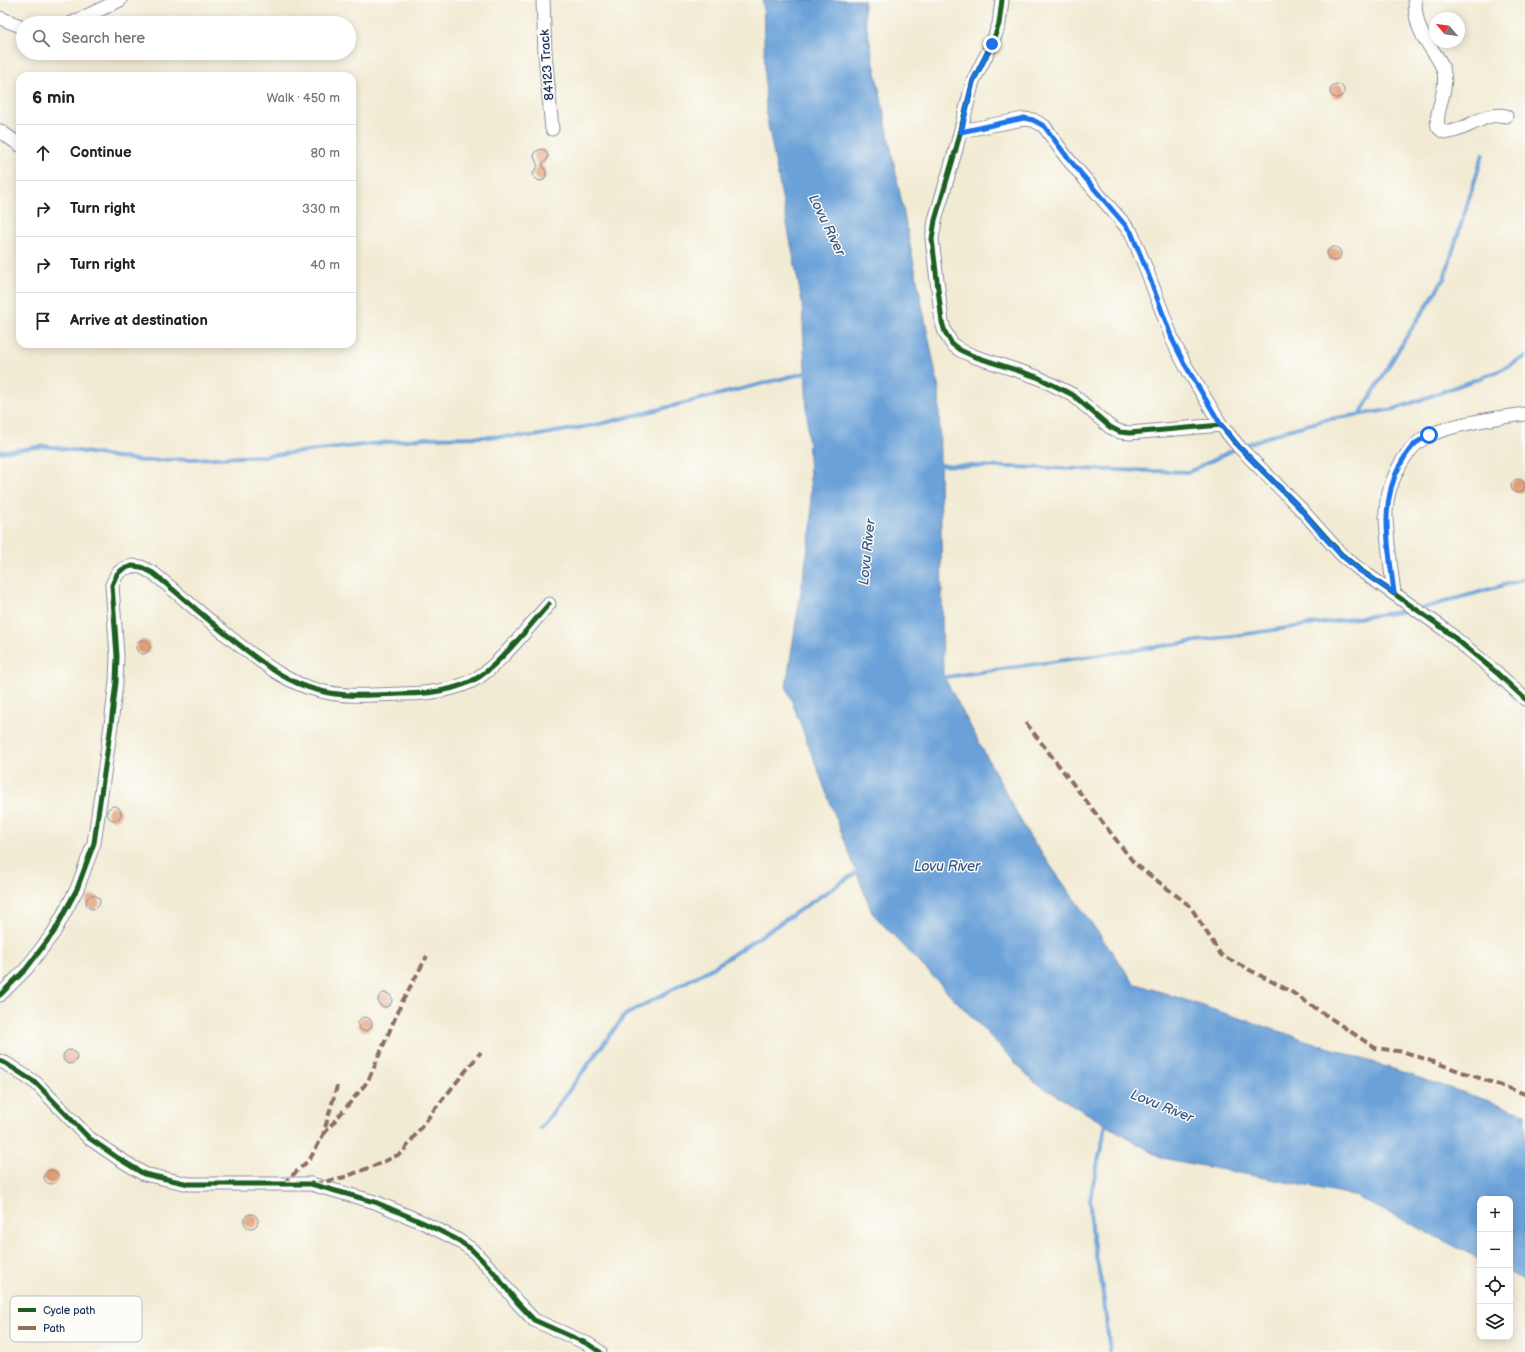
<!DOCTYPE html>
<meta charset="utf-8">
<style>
body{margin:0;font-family:"Balsamiq Sans",sans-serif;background:#f6f6f6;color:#222}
.controls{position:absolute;right:12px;bottom:12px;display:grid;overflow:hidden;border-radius:8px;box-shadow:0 2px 10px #0003}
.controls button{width:36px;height:36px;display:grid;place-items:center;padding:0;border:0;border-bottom:1px solid #e0e0e0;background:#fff;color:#222;font:20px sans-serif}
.compass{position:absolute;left:1429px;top:12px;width:36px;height:36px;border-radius:50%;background:#fff;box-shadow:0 2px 10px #0003;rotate:299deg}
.stop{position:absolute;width:12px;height:12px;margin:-9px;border:3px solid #1a73e8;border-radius:50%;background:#fff}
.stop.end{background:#1a73e8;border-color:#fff;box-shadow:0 1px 4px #0008}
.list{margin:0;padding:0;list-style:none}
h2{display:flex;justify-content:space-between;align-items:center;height:52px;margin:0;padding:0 16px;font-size:17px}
h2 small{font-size:13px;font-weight:400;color:#767676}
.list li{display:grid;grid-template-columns:26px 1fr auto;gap:12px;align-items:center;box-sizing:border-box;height:56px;padding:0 16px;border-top:1px solid #e0e0e0}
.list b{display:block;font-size:15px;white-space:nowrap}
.list em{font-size:13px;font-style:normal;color:#767676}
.icon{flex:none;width:22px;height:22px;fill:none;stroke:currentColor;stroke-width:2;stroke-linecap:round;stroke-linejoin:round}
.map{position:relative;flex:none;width:1525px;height:1352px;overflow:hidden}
.search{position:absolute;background:#fff;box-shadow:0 2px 10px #0003;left:16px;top:16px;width:340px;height:44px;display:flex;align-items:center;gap:10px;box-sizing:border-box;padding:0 14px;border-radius:22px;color:#767676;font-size:15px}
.panel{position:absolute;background:#fff;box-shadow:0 2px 10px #0003;left:16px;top:72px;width:340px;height:276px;border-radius:12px}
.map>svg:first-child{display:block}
</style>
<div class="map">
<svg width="1525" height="1352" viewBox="0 0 1525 1352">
<rect width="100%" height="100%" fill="#fdfcf7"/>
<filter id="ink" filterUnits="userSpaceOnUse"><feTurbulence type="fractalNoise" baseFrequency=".025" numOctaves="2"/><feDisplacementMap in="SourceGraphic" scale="8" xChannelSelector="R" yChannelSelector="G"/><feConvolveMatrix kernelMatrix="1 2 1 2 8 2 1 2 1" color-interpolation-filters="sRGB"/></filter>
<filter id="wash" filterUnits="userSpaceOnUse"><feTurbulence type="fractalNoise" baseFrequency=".012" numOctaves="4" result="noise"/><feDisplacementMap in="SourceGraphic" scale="16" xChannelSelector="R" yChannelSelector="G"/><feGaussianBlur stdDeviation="0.9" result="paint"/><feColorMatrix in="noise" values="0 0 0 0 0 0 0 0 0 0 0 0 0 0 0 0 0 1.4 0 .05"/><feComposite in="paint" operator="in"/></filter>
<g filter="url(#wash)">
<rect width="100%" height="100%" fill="#f2ebd4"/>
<path fill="#6aa1d8" stroke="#42689b" d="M763,0H864V13L939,390L943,675L1028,834L1134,983L1525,1113V1282L1510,1274V1199H1480V1259L1353,1195L1162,1158L1034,1082L872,913L786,686L812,522L802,302L766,114Z"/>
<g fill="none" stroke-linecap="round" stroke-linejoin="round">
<path stroke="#6aa1d8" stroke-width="4" d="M1360,414L1405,339L1444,279L1483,154
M0,452L45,446L142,461L264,456L426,438L534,436L600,424L809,372
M935,465L1189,472L1239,447L1288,430L1324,420L1395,409L1499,371L1525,357
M1420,609L1525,579
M939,678L1413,610
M1107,1120L1090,1199L1091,1229L1103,1293L1110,1352
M541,1128L625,1015L714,967L860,870"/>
</g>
<g id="blocks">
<path fill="#e0966e" d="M1330 91a7 7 0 1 1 14 0a7 7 0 1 1-14 0Z
M541,149L545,150L548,156L547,160L542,164L546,172V176L544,180L539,181L534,177L533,173L538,166L534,157L535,152Z
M1327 254a7 7 0 1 1 14 0a7 7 0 1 1-14 0Z
M1511 486a7 7 0 1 1 14 0a7 7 0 1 1-14 0Z
M136 647a7 7 0 1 1 14 0a7 7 0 1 1-14 0Z
M107 813a7 7 0 1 1 14 0a7 7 0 1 1-14 0Z
M86 902a7 7 0 1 1 14 0a7 7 0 1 1-14 0Z
M378 1000a7 7 0 1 1 14 0a7 7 0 1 1-14 0Z
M358 1024a7 7 0 1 1 14 0a7 7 0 1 1-14 0Z
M63 1057a7 7 0 1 1 14 0a7 7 0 1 1-14 0Z
M44 1177a7 7 0 1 1 14 0a7 7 0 1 1-14 0Z
M244 1221a7 7 0 1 1 14 0a7 7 0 1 1-14 0Z"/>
</g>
</g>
<g filter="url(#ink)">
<use href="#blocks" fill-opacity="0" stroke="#868d99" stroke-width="1"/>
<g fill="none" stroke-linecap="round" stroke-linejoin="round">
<g stroke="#868d99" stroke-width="15">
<path id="street" d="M543,0L545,53L552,129
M1002,0L999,24L992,44L973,81L956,149L935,220L932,239L942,322L945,332L952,344L960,350L973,356L1037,377L1073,395L1110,427L1120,432L1130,433L1221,425L1239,447L1299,507L1341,554L1359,569L1444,629L1497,673L1525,699
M1415,0C1415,14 1418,29 1426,41C1432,51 1442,61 1444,73C1448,92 1434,112 1438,127C1441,130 1444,133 1449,132C1467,130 1486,111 1506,116
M0,18L23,27
M72,23L120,0
M0,131L20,145
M961,131L1024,119L1033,120L1044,126L1067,158L1131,232L1147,271L1173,341L1184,363L1221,425
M1394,593C1391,568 1387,542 1386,517C1385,488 1403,447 1430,435C1456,423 1496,418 1525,414
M0,995L26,969L54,932L77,889L94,843L111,725L116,682L117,656L112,585L117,574L123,569L132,566L141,567L153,573C184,598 214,626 246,650C268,667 289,683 317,690C344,698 373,695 401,694C429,694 465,690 487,671C510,652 529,626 549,604
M0,1061L5,1063L36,1083L89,1138L118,1158L144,1174L189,1184H311L375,1202L424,1223L456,1239L471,1249L492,1270L517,1302L534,1320L588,1344L600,1352"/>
</g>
<use href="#street" stroke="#fff" stroke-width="13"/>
<path stroke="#8d6e63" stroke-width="4" stroke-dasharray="8 4" stroke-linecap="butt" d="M1026,723L1134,863L1190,906L1221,955L1290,991L1375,1048L1405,1052L1525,1094
M323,1135L368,1081L402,1002L427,956
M283,1184L310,1159L323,1135L337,1086
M315,1184L345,1177L381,1163L402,1153L434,1110L481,1052"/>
<g stroke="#fdfcf7" stroke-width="8">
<path id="cycleway" d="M1002,0L999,24L992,44L973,81L956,149L935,220L932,239L942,322L945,332L952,344L960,350L973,356L1037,377L1073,395L1110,427L1120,432L1130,433L1221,425L1239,447L1299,507L1341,554L1359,569L1444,629L1497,673L1525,699
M0,995L26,969L54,932L77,889L94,843L111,725L116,682L117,656L112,585L117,574L123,569L132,566L141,567L153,573C184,598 214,626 246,650C268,667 289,683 317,690C344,698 373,695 401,694C429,694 465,690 487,671C510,652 529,626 549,604
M0,1061L5,1063L36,1083L89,1138L118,1158L144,1174L189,1184H311L375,1202L424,1223L456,1239L471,1249L492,1270L517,1302L534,1320L588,1344L600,1352"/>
</g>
<use href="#cycleway" stroke="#1b5e20" stroke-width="5"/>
</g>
</g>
<g fill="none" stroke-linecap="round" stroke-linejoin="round" filter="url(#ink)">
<path stroke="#1a73e8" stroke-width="5" d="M992,44L973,81L961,132L1024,118L1033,120L1044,126L1068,158L1131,232L1147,271L1173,341L1184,363L1221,425L1239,447L1299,507L1318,530L1340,554L1359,570L1394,593C1389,547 1378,505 1401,463C1405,456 1410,448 1416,443C1420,440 1425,438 1429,435"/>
</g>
<g text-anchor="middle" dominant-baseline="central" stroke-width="3" stroke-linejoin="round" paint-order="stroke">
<g font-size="13" fill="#1b2f5e" stroke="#fdfcf7">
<text transform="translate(547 65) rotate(-94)">84123 Track</text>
</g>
<g font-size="14" font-style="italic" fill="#375789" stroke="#fdfcf7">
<text transform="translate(827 225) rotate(64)">Lovu River</text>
<text transform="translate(867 552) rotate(-84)">Lovu River</text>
<text x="947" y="866">Lovu River</text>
<text transform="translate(1162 1106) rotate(22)">Lovu River</text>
</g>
</g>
<rect x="10" y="1296" width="132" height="46" rx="6" fill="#fdfcf7" stroke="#b9bec9" stroke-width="1"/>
<rect x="18" y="1308" width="18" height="4" fill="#1b5e20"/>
<rect x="18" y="1326" width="18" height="4" fill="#8d6e63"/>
<g font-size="11" fill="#1b2f5e">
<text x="43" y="1314">Cycle path</text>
<text x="43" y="1332">Path</text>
</g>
</svg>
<div class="controls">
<button>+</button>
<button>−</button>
<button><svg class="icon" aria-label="locate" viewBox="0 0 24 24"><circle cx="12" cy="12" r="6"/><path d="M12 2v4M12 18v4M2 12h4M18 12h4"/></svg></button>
<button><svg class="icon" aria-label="layers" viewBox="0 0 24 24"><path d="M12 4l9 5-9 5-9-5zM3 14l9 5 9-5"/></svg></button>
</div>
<svg class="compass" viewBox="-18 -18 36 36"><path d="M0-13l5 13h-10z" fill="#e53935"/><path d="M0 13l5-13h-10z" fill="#767676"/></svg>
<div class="stop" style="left:1429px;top:435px"></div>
<div class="stop end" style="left:992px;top:44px"></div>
<div class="search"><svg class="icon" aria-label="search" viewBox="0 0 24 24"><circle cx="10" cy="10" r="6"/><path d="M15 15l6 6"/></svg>Search here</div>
<section class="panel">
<h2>6 min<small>Walk · 450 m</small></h2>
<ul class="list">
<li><svg class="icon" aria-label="ahead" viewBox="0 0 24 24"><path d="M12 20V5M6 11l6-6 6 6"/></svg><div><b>Continue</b></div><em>80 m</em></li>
<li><svg class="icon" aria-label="right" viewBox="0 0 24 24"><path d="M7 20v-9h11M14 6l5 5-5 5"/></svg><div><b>Turn right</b></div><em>330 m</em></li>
<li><svg class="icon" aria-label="right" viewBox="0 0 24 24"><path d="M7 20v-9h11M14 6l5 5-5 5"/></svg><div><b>Turn right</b></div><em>40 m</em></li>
<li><svg class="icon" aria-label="arrive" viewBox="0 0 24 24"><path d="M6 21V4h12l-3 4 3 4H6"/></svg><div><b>Arrive at destination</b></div></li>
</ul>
</section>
</div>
